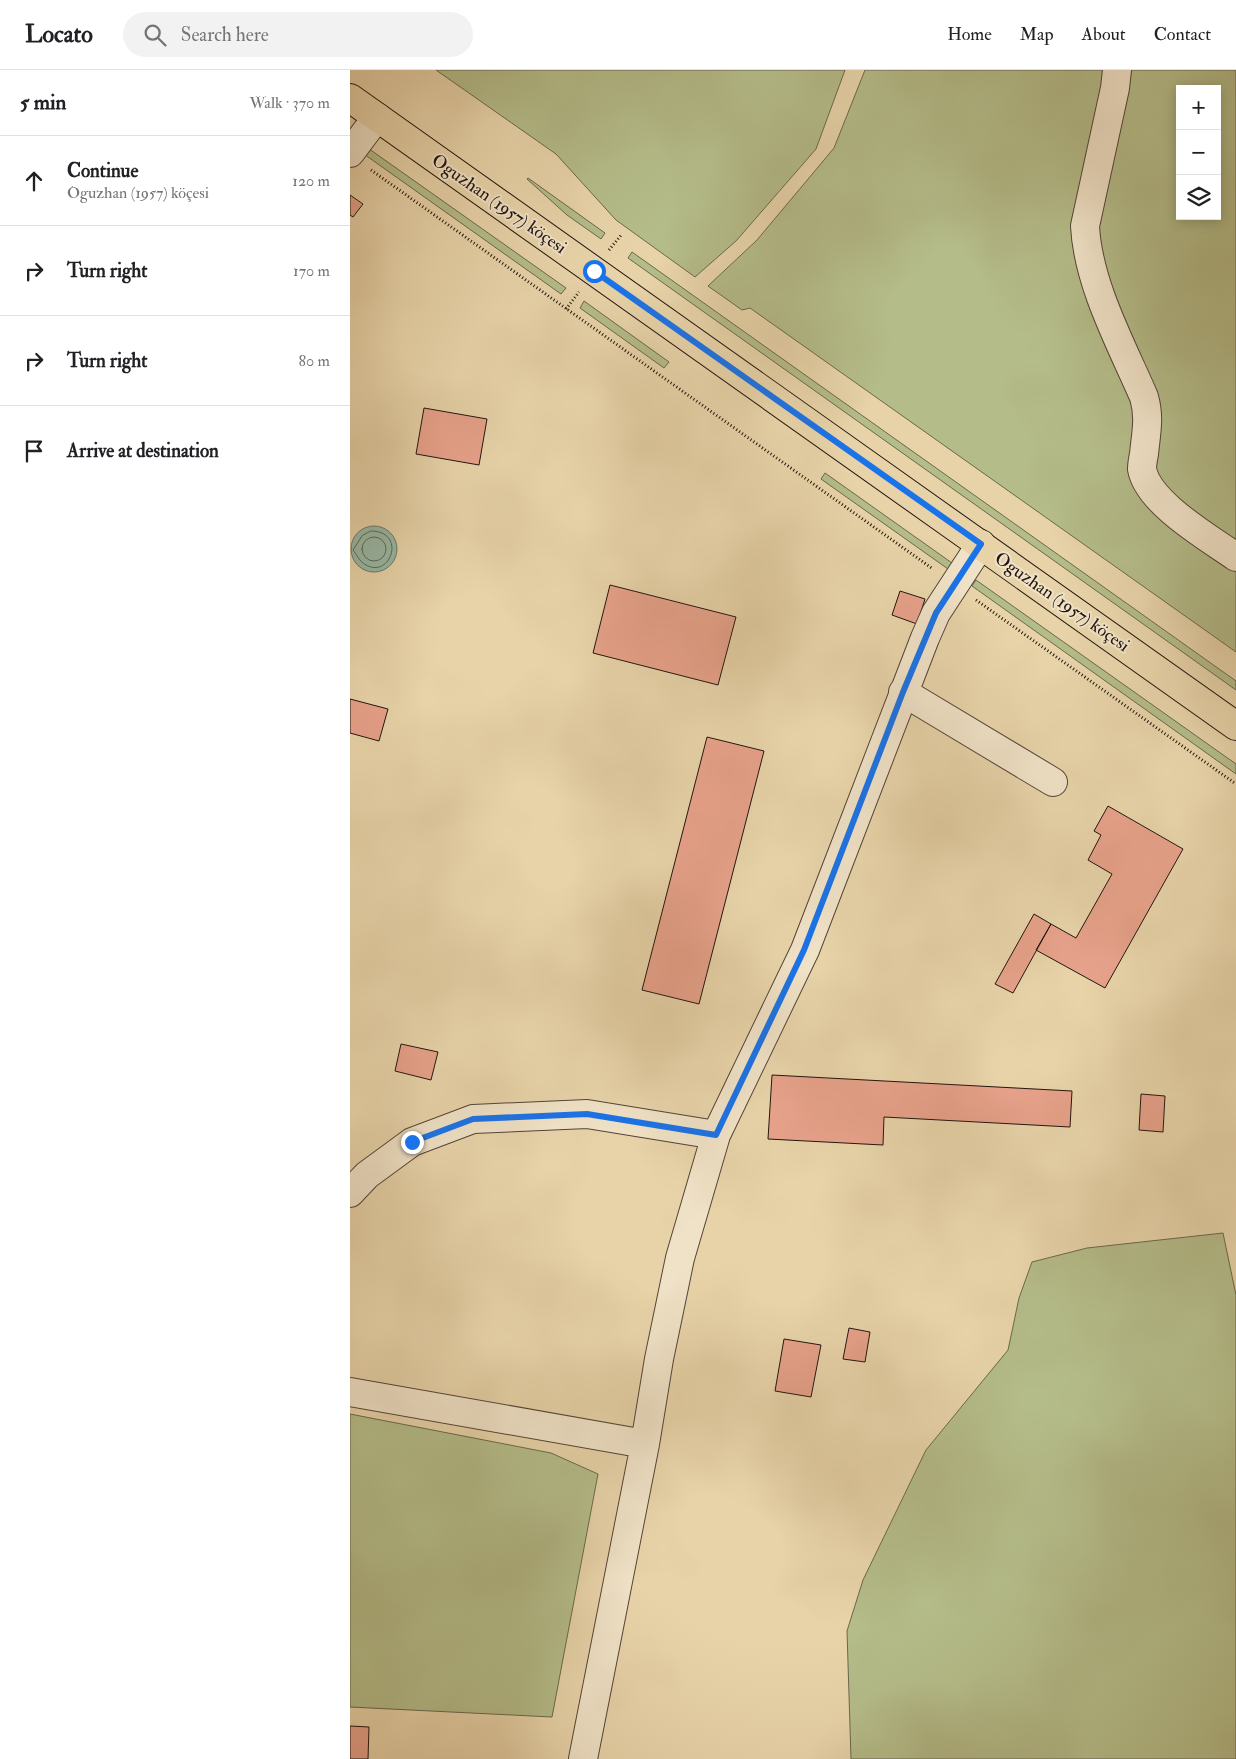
<!DOCTYPE html>
<meta charset="utf-8">
<style>
body{margin:0;font-family:"IM FELL Double Pica",serif;background:#f2f2f2;color:#202124}
.controls{position:absolute;right:15px;top:15px;display:grid;overflow:hidden;border-radius:0px;box-shadow:0 2px 12px #0003}
.controls button{width:45px;height:45px;display:grid;place-items:center;padding:0;border:0;border-bottom:1px solid #e0e0e0;background:#fff;color:#202124;font:25px sans-serif}
.stop{position:absolute;width:15px;height:15px;margin:-11px;border:4px solid #1a73e8;border-radius:50%;background:#fff}
.stop.end{background:#1a73e8;border-color:#fff;box-shadow:0 1px 5px #0008}
.list{margin:0;padding:0;list-style:none}
h2{display:flex;justify-content:space-between;align-items:center;height:65px;margin:0;padding:0 20px;font-size:21px}
h2 small{font-size:16px;font-weight:400;color:#757577}
.list li{display:grid;grid-template-columns:32px 1fr auto;gap:15px;align-items:center;box-sizing:border-box;height:90px;padding:0 20px;border-top:1px solid #e0e0e0}
.list b{display:block;font-size:19px;white-space:nowrap}
.list p{margin:0;font-size:16px;white-space:nowrap;color:#757577}
.list em{font-size:16px;font-style:normal;color:#757577}
.icon{flex:none;width:28px;height:28px;fill:none;stroke:currentColor;stroke-width:2;stroke-linecap:round;stroke-linejoin:round}
.map{position:relative;flex:none;width:886px;height:1689px;overflow:hidden}
header{display:flex;align-items:center;gap:30px;box-sizing:border-box;height:70px;padding:0 25px;background:#fff;border-bottom:1px solid #e0e0e0}
header strong{font-size:24px}
nav{display:flex;gap:28px;margin-inline-start:auto;font-size:18px}
.search{width:350px;height:45px;background:#f2f2f2;display:flex;align-items:center;gap:12px;box-sizing:border-box;padding:0 18px;border-radius:28px;color:#757577;font-size:19px}
main{display:flex}
aside{flex:1;background:#fff}
.map>svg:first-child{display:block}
</style>
<header>
<strong>Locato</strong>
<div class="search"><svg class="icon" aria-label="search" viewBox="0 0 24 24"><circle cx="10" cy="10" r="6"/><path d="M15 15l6 6"/></svg>Search here</div>
<nav><a>Home</a><a>Map</a><a>About</a><a>Contact</a></nav>
</header>
<main>
<aside>
<h2>5 min<small>Walk · 370 m</small></h2>
<ul class="list">
<li><svg class="icon" aria-label="ahead" viewBox="0 0 24 24"><path d="M12 20V5M6 11l6-6 6 6"/></svg><div><b>Continue</b><p>Oguzhan (1957) köçesi</p></div><em>120 m</em></li>
<li><svg class="icon" aria-label="right" viewBox="0 0 24 24"><path d="M7 20v-9h11M14 6l5 5-5 5"/></svg><div><b>Turn right</b></div><em>170 m</em></li>
<li><svg class="icon" aria-label="right" viewBox="0 0 24 24"><path d="M7 20v-9h11M14 6l5 5-5 5"/></svg><div><b>Turn right</b></div><em>80 m</em></li>
<li><svg class="icon" aria-label="arrive" viewBox="0 0 24 24"><path d="M6 21V4h12l-3 4 3 4H6"/></svg><div><b>Arrive at destination</b></div></li>
</ul>
</aside>
<div class="map">
<svg width="886" height="1689" viewBox="0 0 886 1689">
<rect width="100%" height="100%" fill="#e8d3a9"/>
<filter id="stains"><feTurbulence type="fractalNoise" baseFrequency=".004" numOctaves="4"/><feColorMatrix values="0 0 0 0 .2 0 0 0 0 .09 0 0 0 0 .02 0 0 0 .5 -.17"/></filter>
<radialGradient id="worn" r=".72"><stop offset=".6" stop-color="#630" stop-opacity="0"/><stop offset="1" stop-color="#630" stop-opacity=".3"/></radialGradient>
<path fill="#b4bc89" stroke="#6a684c" fill-rule="evenodd" d="M86,0H495L466,79L386,171L345,207L266,150L206,84Z
M515,0H759L727,152L785,334V385L886,494V582L400,238L392,240L358,216L407,170L484,78Z
M775,0H886V477L812,423L751,196L747,139ZM830,19H867V146H830Z
M15,76L216,218L211,224L11,82Z
M178,108L255,163L251,169L217,145L177,109Z
M282,182L886,611V620L278,188Z
M234,231L319,292L314,298L230,238Z
M475,403L602,493L598,499L471,409Z
M626,510L886,694V704L622,516Z
M873,1163L886,1225V1689H501L497,1561L513,1510L576,1380L658,1280L669,1228L682,1192L737,1178Z
M0,1344L201,1383L248,1404L202,1647L0,1637Z"/>
<path fill="#98b8a5" stroke="#687769" d="M1 479a23 23 0 1 1 46 0a23 23 0 1 1-46 0Z"/>
<g fill="none" stroke-linecap="round" stroke-linejoin="round">
<path stroke="#5c665a" stroke-width="1" d="M21,461C57,461 41,509 16,495C9,491 7,485 3,480L12,466Z
M12 479a12 12 0 1 1 24 0a12 12 0 1 1-24 0Z"/>
</g>
<path fill="#e7a28b" stroke="#21150f" d="M0,125L13,134L3,147L0,145Z
M74,338L137,349L129,395L66,384Z
M260,515L386,547L368,615L243,583Z
M550,521L575,529L567,554L542,545Z
M0,629L38,639L29,671L0,663Z
M357,667L414,681L349,934L292,920Z
M758,736L833,779L755,918L686,880L701,854L726,868L762,804L738,790L751,765L744,761Z
M684,844L701,854L663,923L645,914Z
M51,974L88,982L81,1010L45,1001Z
M422,1005L722,1021L720,1057L534,1047L533,1075L418,1069Z
M791,1024L815,1026L813,1062L789,1060Z
M499,1258L520,1262L515,1292L493,1289Z
M434,1269L471,1275L461,1327L425,1321Z
M0,1656L19,1657L18,1689H0Z"/>
<g fill="none" stroke-linecap="round" stroke-linejoin="round">
<g stroke="#534436" stroke-width="30">
<path id="minor" d="M767,0L765,18L735,156C738,214 771,274 794,327C800,348 796,363 794,384C793,389 792,395 792,399C798,433 859,468 886,487
M0,83L27,47
M553,622L703,712
M0,1123L17,1105L62,1072L123,1049L237,1044L366,1065L455,880L575,568L586,543L631,474
M0,1322L295,1374
M233,1689L295,1374L309,1289L330,1188L366,1065"/>
</g>
<g stroke="#21150f" stroke-width="30">
<path id="major" d="M0,28L886,656"/>
</g>
<path stroke="#21150f" stroke-width="3" stroke-dasharray="1 2.5" stroke-linecap="butt" d="M21,100L583,499
M259,180L272,164
M216,239L229,222
M626,530L886,714"/>
<use href="#minor" stroke="#f0e2c7" stroke-width="28"/>
<use href="#major" stroke="#e8d3a9" stroke-width="28"/>
</g>
<g fill="none" stroke-linecap="round" stroke-linejoin="round">
<path stroke="#1a73e8" stroke-width="6" d="M62,1072L123,1049L237,1044L366,1065L454,880L553,622L586,543L631,474L244,201"/>
</g>
<g text-anchor="middle" dominant-baseline="central" stroke-width="4" stroke-linejoin="round" paint-order="stroke">
<g font-size="18" fill="#21150f" stroke="#f0e2c7">
<text transform="translate(149 134) rotate(35)">Oguzhan (1957) köçesi</text>
<text transform="translate(712 532) rotate(35)">Oguzhan (1957) köçesi</text>
</g>
</g>
<rect width="100%" height="100%" filter="url(#stains)"/>
<rect width="100%" height="100%" fill="url(#worn)"/>
</svg>
<div class="controls">
<button>+</button>
<button>−</button>
<button><svg class="icon" aria-label="layers" viewBox="0 0 24 24"><path d="M12 4l9 5-9 5-9-5zM3 14l9 5 9-5"/></svg></button>
</div>
<div class="stop" style="left:244px;top:201px"></div>
<div class="stop end" style="left:62px;top:1072px"></div>
</div>
</main>
